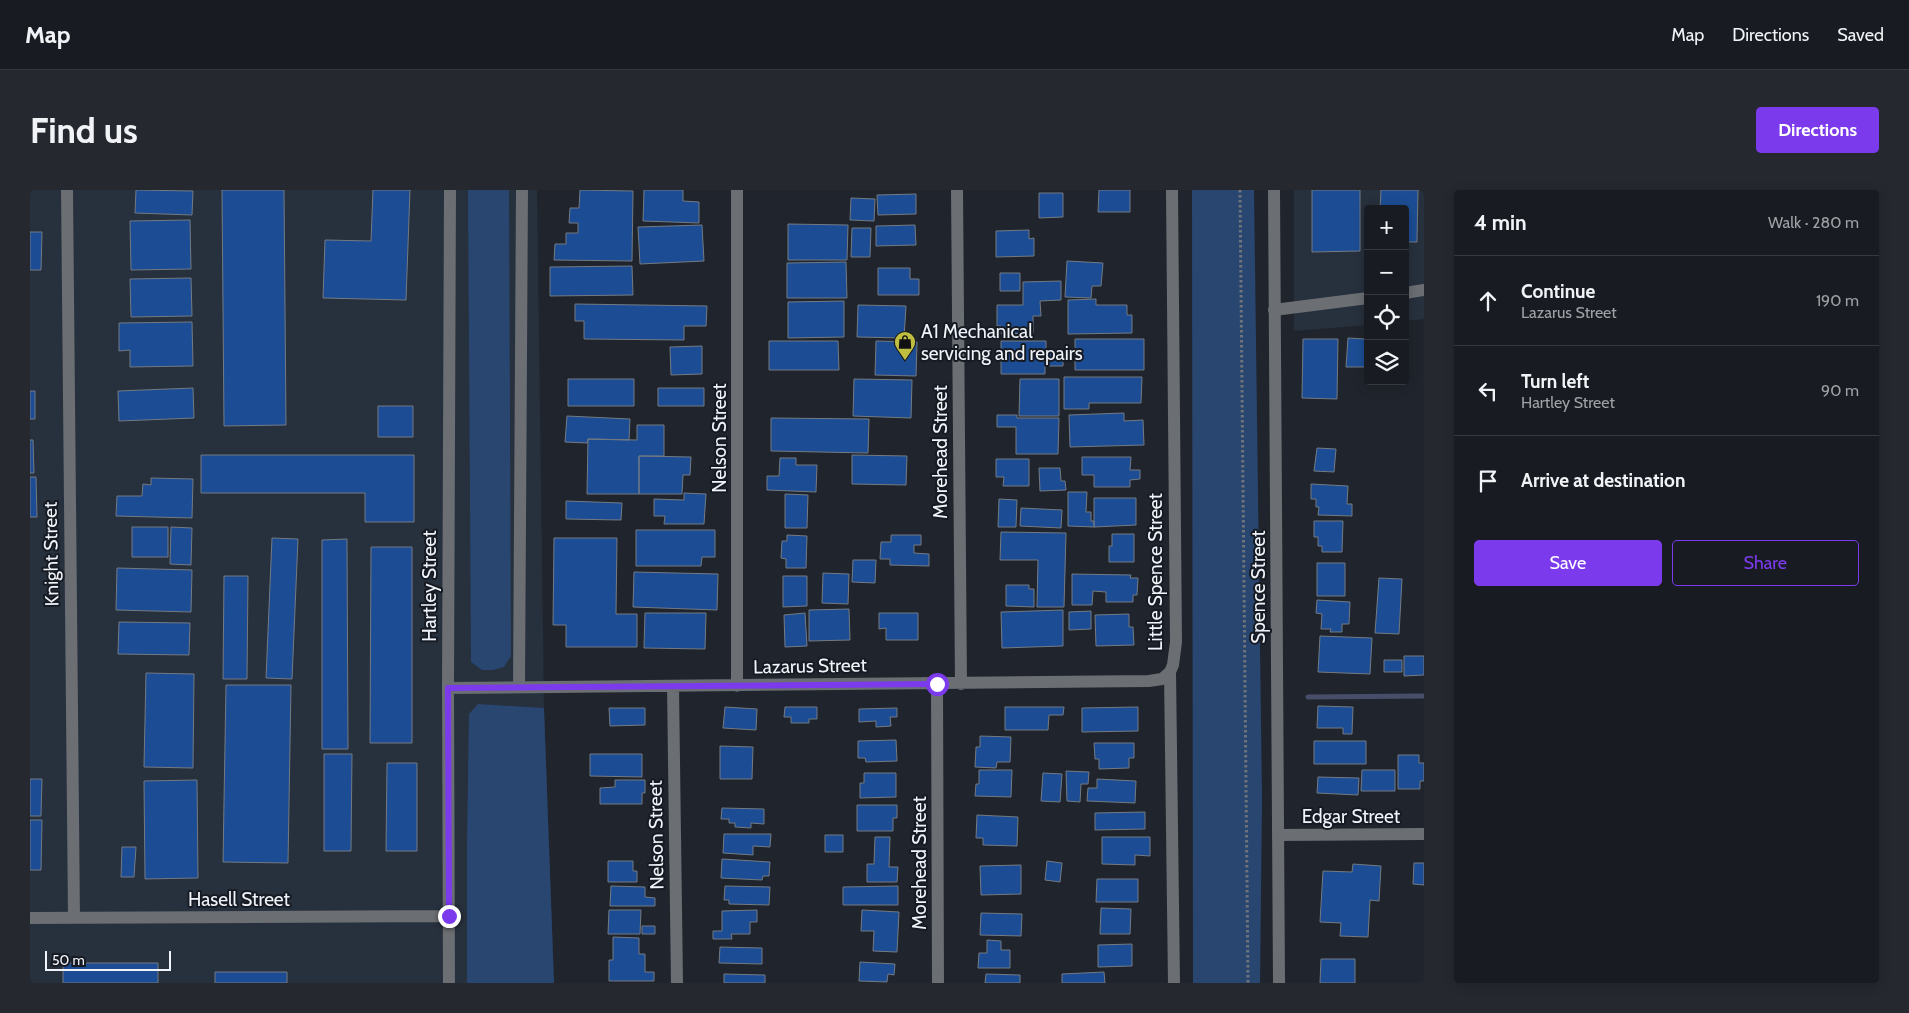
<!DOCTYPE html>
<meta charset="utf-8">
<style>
body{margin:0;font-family:Cabin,sans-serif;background:#25292f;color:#f1f3f6}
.controls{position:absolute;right:15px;top:15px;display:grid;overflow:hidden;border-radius:5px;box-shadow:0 2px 12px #0003}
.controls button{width:45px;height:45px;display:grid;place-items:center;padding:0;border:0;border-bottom:1px solid #363a40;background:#181c22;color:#f1f3f6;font:25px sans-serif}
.scale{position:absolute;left:15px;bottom:12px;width:126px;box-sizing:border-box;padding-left:5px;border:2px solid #f0f3f9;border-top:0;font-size:14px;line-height:18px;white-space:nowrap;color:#f0f3f9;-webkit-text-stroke:4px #161b23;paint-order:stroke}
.stop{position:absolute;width:15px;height:15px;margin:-11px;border:4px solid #7c3aed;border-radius:50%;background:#fff}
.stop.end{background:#7c3aed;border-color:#fff;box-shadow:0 1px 5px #0008}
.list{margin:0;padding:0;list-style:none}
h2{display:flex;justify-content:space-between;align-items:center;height:65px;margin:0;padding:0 20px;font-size:21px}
h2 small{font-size:16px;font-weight:400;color:#9fa1a5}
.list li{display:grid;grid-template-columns:32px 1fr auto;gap:15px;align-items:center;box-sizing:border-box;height:90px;padding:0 20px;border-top:1px solid #363a40}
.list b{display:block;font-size:19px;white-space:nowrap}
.list p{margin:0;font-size:16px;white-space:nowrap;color:#9fa1a5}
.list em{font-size:16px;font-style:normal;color:#9fa1a5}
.actions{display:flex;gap:10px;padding:15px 20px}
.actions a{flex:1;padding:11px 0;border:1px solid #7c3aed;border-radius:5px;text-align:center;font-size:18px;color:#7c3aed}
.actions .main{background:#7c3aed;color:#fff}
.icon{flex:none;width:28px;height:28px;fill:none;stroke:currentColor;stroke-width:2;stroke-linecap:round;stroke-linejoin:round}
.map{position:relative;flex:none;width:1394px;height:793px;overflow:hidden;border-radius:5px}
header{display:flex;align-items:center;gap:30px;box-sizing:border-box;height:70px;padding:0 25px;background:#181c22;border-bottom:1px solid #363a40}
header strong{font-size:24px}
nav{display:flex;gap:28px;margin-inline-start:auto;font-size:18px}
.intro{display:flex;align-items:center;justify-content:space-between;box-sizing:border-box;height:120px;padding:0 30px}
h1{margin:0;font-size:35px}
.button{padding:12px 22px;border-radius:5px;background:#7c3aed;color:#fff;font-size:18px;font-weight:700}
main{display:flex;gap:30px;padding:0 30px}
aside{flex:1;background:#181c22;border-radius:5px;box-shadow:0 2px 12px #0003}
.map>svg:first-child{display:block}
</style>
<header>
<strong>Map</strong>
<nav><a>Map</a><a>Directions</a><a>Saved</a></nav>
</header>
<div class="intro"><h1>Find us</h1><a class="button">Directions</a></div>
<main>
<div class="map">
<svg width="1394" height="793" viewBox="0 0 1394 793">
<rect width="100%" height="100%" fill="#20252d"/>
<path fill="#27303d" d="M0,0H507L514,518L524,793H0Z
M1264,0H1394V129L1375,131V19H1338V135L1264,141Z"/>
<path fill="#294671" d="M438,0H479L481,466L474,477L463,480H452L441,472Z
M1162,0H1224L1232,609L1230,793H1163Z
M448,514L514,518L524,793H437V653L439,524Z"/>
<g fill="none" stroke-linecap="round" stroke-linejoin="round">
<path stroke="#484e69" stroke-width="5" d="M1278,507L1394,506"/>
</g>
<path fill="#1c4d94" stroke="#737a83" d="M106,0L163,1L162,25L105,23Z
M192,0H254L256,235L194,236Z
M343,0H380L376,110L293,108L295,50L341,51Z
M550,0L603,1L602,71L524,70L525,54H536V43H548V33H539L540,18H549Z
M614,0H653V11L669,12V33L613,31Z
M1069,0H1100V22H1068Z
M1282,0H1330V61L1282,62Z
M1351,0H1388L1387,52H1375V19H1350Z
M1009,3H1033V27L1009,28Z
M886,4V24L848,25L847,5Z
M821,8L845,9L844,31L820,30Z
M160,30L161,79L101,80L100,31Z
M758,34L818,35L817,70H758Z
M672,35L674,71L610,74L608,37Z
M885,35L886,55L846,56V36Z
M822,38H841L840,67H821Z
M999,40V49L1004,48V66L966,67V41Z
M0,42H12L11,80H0Z
M1037,71L1073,73L1071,96H1062L1061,108L1035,107Z
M816,72L817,108H757V73Z
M602,76L603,105L520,106V77Z
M848,78H880V89H889V105H848Z
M970,83H990V101H970Z
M161,88L162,126L101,127L100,89Z
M1031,91V110L1010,111L1011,126H1003V143L971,144V136H967V115H993V92Z
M1066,109V115H1097V125H1102V143L1038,144V110Z
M814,111V147L758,148V112Z
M545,114L677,116L676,136H654V150L554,149V131H545Z
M828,115L876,116L874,148L827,147Z
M162,132L163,176L100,177V160L89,161V133Z
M1318,148L1336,149L1335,177H1316Z
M1045,149H1114V180H1045Z
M1273,149H1308L1307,209L1272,208Z
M739,151H808L809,180H739Z
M846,151L887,152L886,186L845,185Z
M971,151H1016V161H1033V176H1015V184H971Z
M672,156V184L641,185L640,157Z
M1034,187H1112L1111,213H1059V219H1034Z
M538,189H604V216H538Z
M824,189L882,190L881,228L823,226Z
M990,189H1029V226H989Z
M163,198L164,228L89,231L88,201Z
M628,198H674V216H628Z
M0,201H5V229H0Z
M348,216H383V247H348Z
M1094,223V231L1113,230L1114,255L1040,257L1039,225Z
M967,225H987V228H1029L1028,264H986V237H967Z
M537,226L600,229L599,250L558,249L557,253L535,252Z
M741,228L839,229L838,263L741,261Z
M607,235H634V266H609V304H557L558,249L607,250Z
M0,250H3L4,283H0Z
M1287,258L1306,259L1304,282L1284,281Z
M171,265H384V332H335V303H171Z
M822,265L877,266L876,295L822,294Z
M609,266L661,267L660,285H653L652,304H609Z
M1052,267H1101L1100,280H1110V289L1100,290V297H1064V285H1052Z
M750,268H766V275H787L786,302L737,300V286H749Z
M966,269H999V296H973L974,287H966Z
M1009,278H1030L1031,291H1035L1036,300L1010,301Z
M0,287H6L7,327H0Z
M121,288L163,289L162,328L86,326L87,306H112L113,294L121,295Z
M1281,294L1318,296L1317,314H1322V326L1288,325L1289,317H1286V309H1281Z
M1038,302H1057L1056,322H1061V331H1064V337L1038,336Z
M654,303L676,304L674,334H634L635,326H624V309L654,310Z
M755,304L778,305L777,338H755Z
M1064,308H1106V335L1064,337Z
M969,309L987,310L986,337H968Z
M536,311L592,313L591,330L536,329Z
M991,318L1032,320L1031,338L990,336Z
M1284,331H1313L1312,362H1292V356H1288V347H1284Z
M102,337H138V367H102Z
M141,337L162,338L161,375L140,374Z
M606,340H685V367H672L671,376H606Z
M971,342L1036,343L1034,417H1007L1008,370H970Z
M1082,344H1104V372H1079V356H1082Z
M757,345L777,346L776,378H756V369L751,368L752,351H757Z
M861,345H891V355H884V363L899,364V376L860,375V369H850L851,352H861Z
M242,348L268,349L262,489L236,488Z
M524,348H587L586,424H607V457H536V435H523Z
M317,349L318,559H292V350Z
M341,357H382V553H340Z
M823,370H846L845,393L822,392Z
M1287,373H1315V406H1287Z
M87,378L162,380L161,422L86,420Z
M604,382L688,384L687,420L603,417Z
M793,383L819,384L818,414L792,413Z
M1042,384L1101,385L1100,388H1108L1107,405H1103V412H1076V402L1063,401L1062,415H1042Z
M194,386H218L217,489H193Z
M753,386H777V416L753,417Z
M1349,388L1372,389L1369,444L1345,443Z
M976,395H999V399H1004V417L976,416Z
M1287,410L1320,412L1319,434H1312V442H1300L1301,439H1291L1292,424L1286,423Z
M819,419L820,450L779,451V420Z
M1033,420V456L972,458L971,422Z
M1061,421V439L1039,440V422Z
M615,423H676L675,459L614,458Z
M775,423L777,456L755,457L754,425Z
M849,423H888V450H856V438L849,439Z
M1099,424V437H1103L1104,455L1066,456L1065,425Z
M89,432L160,433L159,465L88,464Z
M1290,446L1342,448L1340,484L1288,482Z
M1374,466H1394V485L1374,486Z
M1354,470H1372V482H1354Z
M116,483L164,484L163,578L114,577Z
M196,495H261L258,673L193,672Z
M1288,516L1323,517L1322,544H1313V538H1287Z
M695,517L727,519L726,540L693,538Z
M755,517H787V529H779V533H761V527H754Z
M975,517H1034L1033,525H1019L1018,540H975Z
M1108,517V541L1052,542V518Z
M579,518H615V535L580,536Z
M867,518V527H860L861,536L846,537V531L829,532V519Z
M950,546L981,547L980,572H967L966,578L945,577L946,557H950Z
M866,550L867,571L836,572L835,568H828V551Z
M1284,551H1336V574H1284Z
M1064,553H1104V568H1099V578L1069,579V569H1065Z
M690,556L723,557L722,589H690Z
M294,564H322L321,661H294Z
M560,564H612V587L560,586Z
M1368,565H1389V573H1394V591H1390V599H1368Z
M357,573H387V661H356Z
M949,580H982L981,607L945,606L946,594H949Z
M1332,580H1365V601H1331Z
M1036,581L1059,582L1058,594H1051L1050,612L1037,611Z
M834,583H866V607L830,608V593H834Z
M1013,583L1032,584L1030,612L1011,611Z
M1288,587L1329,588L1328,605L1287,603Z
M0,589H12L11,626H0Z
M1067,589L1106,591L1105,613L1057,611L1058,598H1067Z
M167,590L168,688L115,689L114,591Z
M585,590H615V603H612V614H570V598L585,597Z
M827,615H867V628H863V641H827Z
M692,618L734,619V634L721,633V638L705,637V633H699V629H691Z
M1115,622V639L1065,640V623Z
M947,625L988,627L987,656L953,655V648H946Z
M0,630H12L11,680H0Z
M694,644H741L740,657L723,656V665L693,663Z
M795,645H813V662H795Z
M845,647H860L859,677H868L867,692H837V674H844Z
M1072,647H1120V666L1105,665V675L1072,674Z
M92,657H106L104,687H91Z
M692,669L740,672L739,686H733L732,690L691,688Z
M578,671H603V681H607V692H578Z
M1017,671L1032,673L1030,692L1015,690Z
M1384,673H1394V695L1383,694Z
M1323,674L1351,676L1349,711L1340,710L1338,747L1310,746L1311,733L1290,732L1293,681L1322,682Z
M991,675V704L951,705L950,676Z
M1067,689H1108V712H1066Z
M581,696L615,697V707L625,708V716H580Z
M695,696L740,697L739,715L699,714V710H694Z
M868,696V715H813V697Z
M1071,718L1101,719L1100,744H1070Z
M579,720H611L610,744H578Z
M727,720V732H720V744H701L702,749H683V741H692V721Z
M832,720L869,722L867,762L843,761L844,741H831Z
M951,723L992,724L991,746L950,745Z
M612,736H625V744H612Z
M583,747L609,748V764H615V782H624V791H579V770H583Z
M957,750L971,751V760H980V778H948L949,763H957Z
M1102,754V776L1068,777V755Z
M690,757L732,758V774L689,773Z
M1291,769H1325V793H1290Z
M830,772L865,774L864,785L858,784L857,792L829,791Z
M33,773H128V793H33Z
M185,782H257V793H185Z
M1074,782L1075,793H1032V784Z
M694,784L735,785V793H694Z
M956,784L990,785V793H955Z"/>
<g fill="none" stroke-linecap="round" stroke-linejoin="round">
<path stroke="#6f737a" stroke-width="3" stroke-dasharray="2.5 2.5" stroke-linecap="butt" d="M1210,0L1218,793"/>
<path stroke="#6b6e72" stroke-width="12" d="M37,0L44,728
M927,0L931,494
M1142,0L1146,452L1143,475L1140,482L1144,793
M1375,103L1394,100
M1244,120L1338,108
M907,494L908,793
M643,496L647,793
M707,496V0
M489,497L492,0
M418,498L1119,491L1132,489L1140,482
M1248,645L1394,644
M0,728L419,726
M419,793L418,498L420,0"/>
<path stroke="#6b6e72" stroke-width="12" d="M1244,0L1249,793"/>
</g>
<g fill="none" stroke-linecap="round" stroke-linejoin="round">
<path stroke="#7c3aed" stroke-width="6" d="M419,726L418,498L907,494"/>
</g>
<defs>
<g id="shop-pin" transform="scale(1.125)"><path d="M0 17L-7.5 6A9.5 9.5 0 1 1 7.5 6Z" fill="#c0be41" stroke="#161b23"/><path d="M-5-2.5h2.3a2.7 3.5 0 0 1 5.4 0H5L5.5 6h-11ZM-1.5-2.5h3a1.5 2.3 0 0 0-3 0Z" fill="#111"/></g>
</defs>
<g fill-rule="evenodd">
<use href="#shop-pin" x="875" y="152"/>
</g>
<g text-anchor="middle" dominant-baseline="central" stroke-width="4" stroke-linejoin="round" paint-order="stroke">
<g font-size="19" fill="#f0f3f9" stroke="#161b23" text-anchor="start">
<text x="891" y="141">A1 Mechanical<tspan x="891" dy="22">servicing and repairs</tspan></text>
</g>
<g font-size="19" fill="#f0f3f9" stroke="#161b23">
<text transform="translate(689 248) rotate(-90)">Nelson Street</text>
<text transform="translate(910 262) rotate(-90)">Morehead Street</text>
<text transform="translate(21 364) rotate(-91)">Knight Street</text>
<text transform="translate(1125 382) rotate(-90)">Little Spence Street</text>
<text transform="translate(399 396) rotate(-90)">Hartley Street</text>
<text transform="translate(1228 397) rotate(-90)">Spence Street</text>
<text transform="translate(780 476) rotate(-1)">Lazarus Street</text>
<text x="1321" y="626">Edgar Street</text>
<text transform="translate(626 645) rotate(-91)">Nelson Street</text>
<text transform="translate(889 673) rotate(-90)">Morehead Street</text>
<text x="209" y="709">Hasell Street</text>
</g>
</g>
</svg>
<div class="controls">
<button>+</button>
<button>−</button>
<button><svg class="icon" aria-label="locate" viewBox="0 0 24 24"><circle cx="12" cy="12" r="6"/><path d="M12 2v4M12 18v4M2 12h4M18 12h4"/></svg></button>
<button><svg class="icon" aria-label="layers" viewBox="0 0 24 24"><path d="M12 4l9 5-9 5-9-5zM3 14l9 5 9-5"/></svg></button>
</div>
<div class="scale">50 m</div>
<div class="stop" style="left:907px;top:494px"></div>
<div class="stop end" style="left:419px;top:726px"></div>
</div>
<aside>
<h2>4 min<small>Walk · 280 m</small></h2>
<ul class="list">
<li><svg class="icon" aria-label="ahead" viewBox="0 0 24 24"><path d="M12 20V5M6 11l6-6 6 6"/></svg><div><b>Continue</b><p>Lazarus Street</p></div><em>190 m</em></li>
<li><svg class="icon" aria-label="left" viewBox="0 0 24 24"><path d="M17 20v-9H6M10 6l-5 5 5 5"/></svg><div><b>Turn left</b><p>Hartley Street</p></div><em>90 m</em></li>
<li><svg class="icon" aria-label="arrive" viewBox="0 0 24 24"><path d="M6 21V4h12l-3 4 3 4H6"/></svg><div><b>Arrive at destination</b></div></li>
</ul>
<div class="actions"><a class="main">Save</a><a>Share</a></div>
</aside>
</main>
